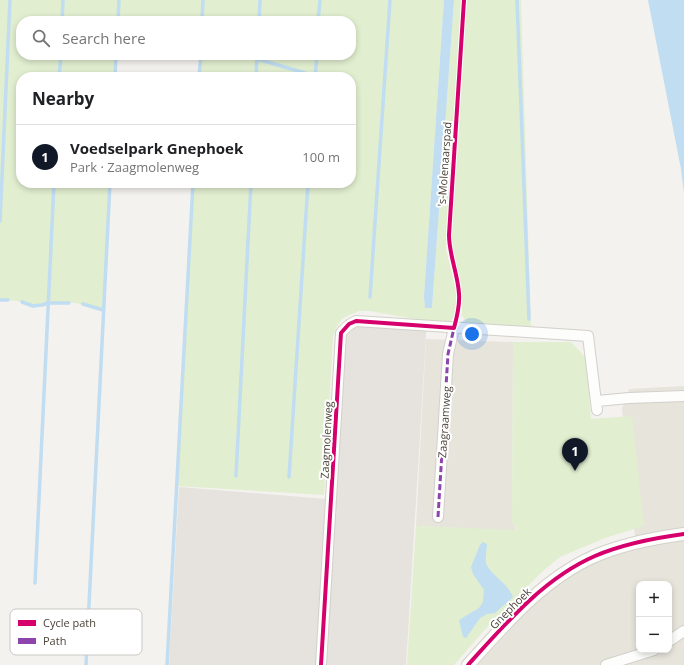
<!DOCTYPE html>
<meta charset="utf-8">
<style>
body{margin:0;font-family:"Open Sans",sans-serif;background:#f2f2f2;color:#202124}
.controls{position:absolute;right:12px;bottom:12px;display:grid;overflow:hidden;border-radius:8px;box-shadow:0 2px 6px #0003}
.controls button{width:36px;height:36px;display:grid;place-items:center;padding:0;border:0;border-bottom:1px solid #e0e0e0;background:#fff;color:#202124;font:20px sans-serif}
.you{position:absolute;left:472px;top:334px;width:14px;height:14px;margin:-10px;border:3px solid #fff;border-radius:50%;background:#1a73e8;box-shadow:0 0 0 6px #1a73e833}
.badge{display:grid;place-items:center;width:26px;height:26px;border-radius:50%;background:#111827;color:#fff;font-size:13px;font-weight:700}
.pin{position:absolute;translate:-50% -33px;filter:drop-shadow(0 1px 2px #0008)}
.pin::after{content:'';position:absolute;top:21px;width:14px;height:12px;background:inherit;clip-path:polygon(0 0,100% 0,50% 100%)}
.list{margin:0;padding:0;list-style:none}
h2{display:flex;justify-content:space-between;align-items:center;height:52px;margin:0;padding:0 16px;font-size:17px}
h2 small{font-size:13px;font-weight:400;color:#757577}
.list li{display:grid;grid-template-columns:26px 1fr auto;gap:12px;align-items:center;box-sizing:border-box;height:64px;padding:0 16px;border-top:1px solid #e0e0e0}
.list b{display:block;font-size:15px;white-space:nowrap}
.list p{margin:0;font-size:13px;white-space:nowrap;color:#757577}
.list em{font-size:13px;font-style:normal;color:#757577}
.icon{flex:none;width:22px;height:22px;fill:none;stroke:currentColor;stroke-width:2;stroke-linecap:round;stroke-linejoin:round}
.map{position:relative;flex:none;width:684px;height:665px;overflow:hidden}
.search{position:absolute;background:#fff;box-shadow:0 2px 6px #0003;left:16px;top:16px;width:340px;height:44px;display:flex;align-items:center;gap:10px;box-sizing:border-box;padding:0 14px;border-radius:16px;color:#757577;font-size:15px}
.panel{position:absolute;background:#fff;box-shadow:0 2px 6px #0003;left:16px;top:72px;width:340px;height:116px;border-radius:16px}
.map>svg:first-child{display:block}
</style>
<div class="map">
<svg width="684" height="665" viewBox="0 0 684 665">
<rect width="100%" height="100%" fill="#f4f2ee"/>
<path fill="#e7e4dc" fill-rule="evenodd" d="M426,339L513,342L512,522L517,531L416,526Z
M684,386V665H477L505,631L553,581L596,560L636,547L622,409L629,389ZM639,584H669V650H639Z"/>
<path fill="#e6e2de" d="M347,319H427L406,665H169L179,487L327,499L336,332Z"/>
<path fill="#e1eecf" d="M0,0H444L424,297L425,308H432L454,0H462L446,236V250L457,295L455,315L449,323L425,321L370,311H359L343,318L337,326L333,337L332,354L324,495L177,486L193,183H351V77H199L201,55H351V21H126L118,19V21H21V55H116L115,77H21V183H109L103,310C87,305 64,299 48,303C43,304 39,307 33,306C29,305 25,303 21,302C14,300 7,300 0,300Z
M467,0H521L531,328L467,324L462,315V294L452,246V233Z
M513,342H571L586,358L591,419L632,416L644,526L605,538L560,557L543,571L489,625L454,665H407L416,526L517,530L512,522Z"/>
<path fill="#c0ddf1" d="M444,0H454L432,308H425L424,297Z
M648,0H684V193L681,169Z
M483,542L487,544C487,549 485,557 486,563C489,574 508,583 513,597L495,613L487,614L480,618L466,638L463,637L459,620L479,608L483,602L484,590L473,574L471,567L480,545Z"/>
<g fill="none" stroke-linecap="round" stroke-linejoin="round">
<path stroke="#c0ddf1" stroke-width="3.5" d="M517,0L529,319
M118,19L126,21
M62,21L63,0
M118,21L119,0
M202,21L203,0
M259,21L260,0
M318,21L320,0
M237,55L257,59L305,73
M59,77L61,55
M115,77L116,55
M199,77L201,55
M256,77L257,55
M315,77L317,55
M0,221L10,0
M370,297L390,0
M0,300H8
M22,302L33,306L42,305L48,303H69
M83,304L103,310
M236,476L251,183
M289,477L308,183
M35,583L54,183
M86,665L110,183
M167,665L193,183"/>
<g stroke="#d2d0cb" stroke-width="12">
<path id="minor" d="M597,401L629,398L684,396
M438,517L448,354L454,328
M669,641L684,631
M321,665L341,333C345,327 350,324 356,321L588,336L597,410
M606,665L654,650"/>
</g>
<g stroke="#d2d0cb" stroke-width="14">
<path id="tertiary" d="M468,665C505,624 544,578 595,556C623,544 654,538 684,534"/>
</g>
<use href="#minor" stroke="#fdfdfc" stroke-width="10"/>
<use href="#tertiary" stroke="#fdfdfc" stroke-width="12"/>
<path stroke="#8e44ad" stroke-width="3" stroke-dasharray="6 3" stroke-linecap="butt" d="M438,517L448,354L454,328"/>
<g stroke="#fff" stroke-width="6">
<path id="cycleway" d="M321,665L341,333L349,324L356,321L454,328C457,317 460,305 459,294C458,274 449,255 449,235L464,0
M468,665C505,624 544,578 595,556C623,544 654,538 684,534"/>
</g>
<use href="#cycleway" stroke="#d6006c" stroke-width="4"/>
</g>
<g text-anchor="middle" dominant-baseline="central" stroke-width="4" stroke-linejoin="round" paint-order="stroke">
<g font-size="11" fill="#4b4439" stroke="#fff">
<text transform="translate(444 164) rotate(-86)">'s-Molenaarspad</text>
<text transform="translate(444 422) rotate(-86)">Zaagraamweg</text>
<text transform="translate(326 440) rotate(-87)">Zaagmolenweg</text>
<text transform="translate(510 608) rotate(-45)">Gnephoek</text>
</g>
</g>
<rect x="10" y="609" width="132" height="46" rx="6" fill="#fff" stroke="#c9c7c4" stroke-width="1"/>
<rect x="18" y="620" width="18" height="6" fill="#d6006c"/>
<rect x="18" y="638" width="18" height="6" fill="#8e44ad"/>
<g font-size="11" fill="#4b4439">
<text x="43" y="627">Cycle path</text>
<text x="43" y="645">Path</text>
</g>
</svg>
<div class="controls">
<button>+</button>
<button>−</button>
</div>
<div class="you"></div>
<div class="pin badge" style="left:575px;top:471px">1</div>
<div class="search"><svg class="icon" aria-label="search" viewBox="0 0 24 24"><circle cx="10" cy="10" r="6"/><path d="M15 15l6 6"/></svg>Search here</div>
<section class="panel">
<h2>Nearby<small></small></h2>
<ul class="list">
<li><span class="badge">1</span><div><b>Voedselpark Gnephoek</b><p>Park · Zaagmolenweg</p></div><em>100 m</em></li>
</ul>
</section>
</div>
